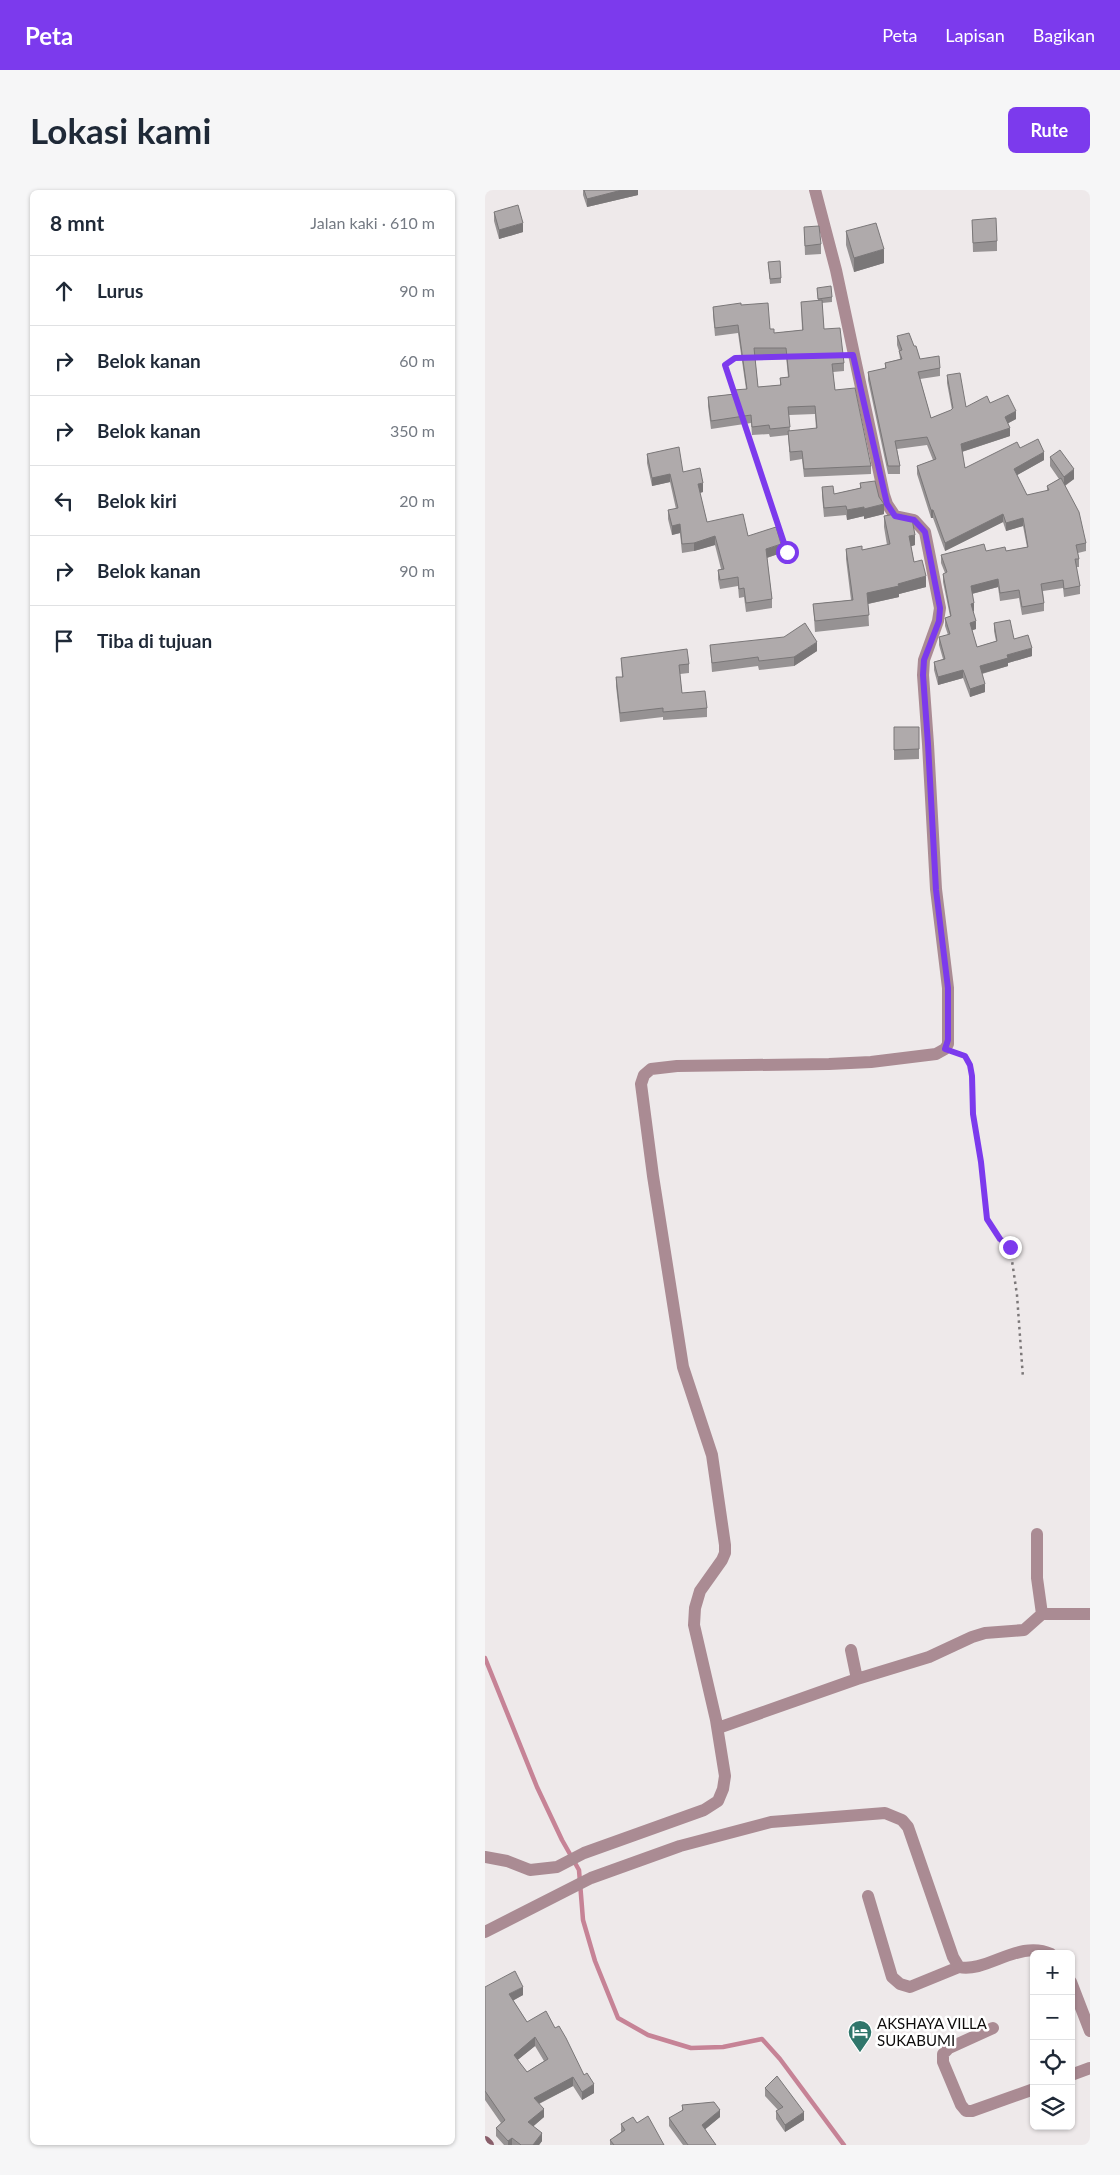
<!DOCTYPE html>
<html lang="id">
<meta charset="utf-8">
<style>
body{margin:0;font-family:Lato,sans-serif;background:#f6f6f7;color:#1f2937}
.controls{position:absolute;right:15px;bottom:15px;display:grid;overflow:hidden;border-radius:8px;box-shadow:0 1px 4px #0004}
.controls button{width:45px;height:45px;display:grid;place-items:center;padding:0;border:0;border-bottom:1px solid #e0e1e3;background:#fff;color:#1f2937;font:25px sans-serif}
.stop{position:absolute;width:15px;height:15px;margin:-11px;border:4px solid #7c3aed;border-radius:50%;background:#fff}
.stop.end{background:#7c3aed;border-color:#fff;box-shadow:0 1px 5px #0008}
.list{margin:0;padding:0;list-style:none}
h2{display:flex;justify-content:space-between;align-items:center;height:65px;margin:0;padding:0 20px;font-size:21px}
h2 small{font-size:16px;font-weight:400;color:#747a83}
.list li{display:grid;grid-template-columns:32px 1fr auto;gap:15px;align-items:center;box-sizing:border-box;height:70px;padding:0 20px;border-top:1px solid #e0e1e3}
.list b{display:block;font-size:19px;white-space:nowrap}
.list em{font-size:16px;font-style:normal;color:#747a83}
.icon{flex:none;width:28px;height:28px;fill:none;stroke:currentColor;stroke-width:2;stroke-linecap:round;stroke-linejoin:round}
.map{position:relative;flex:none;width:605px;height:1955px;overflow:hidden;border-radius:8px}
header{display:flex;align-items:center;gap:30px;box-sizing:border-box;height:70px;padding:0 25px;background:#7c3aed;color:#fff}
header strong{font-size:24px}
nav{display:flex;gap:28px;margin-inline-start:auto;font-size:18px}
.intro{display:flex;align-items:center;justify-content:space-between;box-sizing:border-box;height:120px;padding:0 30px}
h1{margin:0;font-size:35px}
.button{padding:12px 22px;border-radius:8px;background:#7c3aed;color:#fff;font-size:18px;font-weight:700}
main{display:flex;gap:30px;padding:0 30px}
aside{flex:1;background:#fff;border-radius:8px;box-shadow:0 1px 4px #0004}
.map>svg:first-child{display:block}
</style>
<header>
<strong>Peta</strong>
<nav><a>Peta</a><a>Lapisan</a><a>Bagikan</a></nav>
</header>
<div class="intro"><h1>Lokasi kami</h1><a class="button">Rute</a></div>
<main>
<aside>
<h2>8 mnt<small>Jalan kaki · 610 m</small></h2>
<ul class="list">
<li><svg class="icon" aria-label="ahead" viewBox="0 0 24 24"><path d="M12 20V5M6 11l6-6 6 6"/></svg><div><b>Lurus</b></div><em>90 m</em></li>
<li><svg class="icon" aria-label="right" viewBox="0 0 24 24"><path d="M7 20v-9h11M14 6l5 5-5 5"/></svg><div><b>Belok kanan</b></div><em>60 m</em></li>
<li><svg class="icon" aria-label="right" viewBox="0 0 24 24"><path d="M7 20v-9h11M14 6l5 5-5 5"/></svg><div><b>Belok kanan</b></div><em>350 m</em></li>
<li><svg class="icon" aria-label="left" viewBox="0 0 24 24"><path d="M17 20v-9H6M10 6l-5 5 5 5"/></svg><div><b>Belok kiri</b></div><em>20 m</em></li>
<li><svg class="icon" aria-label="right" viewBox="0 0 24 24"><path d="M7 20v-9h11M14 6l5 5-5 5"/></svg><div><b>Belok kanan</b></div><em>90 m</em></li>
<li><svg class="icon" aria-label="arrive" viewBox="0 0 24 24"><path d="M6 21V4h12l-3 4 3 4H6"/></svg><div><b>Tiba di tujuan</b></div></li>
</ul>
</aside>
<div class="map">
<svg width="605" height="1955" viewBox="0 0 605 1955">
<rect width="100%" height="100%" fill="#eee9ea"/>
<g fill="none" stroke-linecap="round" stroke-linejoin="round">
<path stroke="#c68396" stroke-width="4.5" d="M0,1468L52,1597L77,1650L94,1680L98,1730L110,1771L133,1828L163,1845L206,1858L238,1857L277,1849L295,1869L359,1955"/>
<path stroke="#7b7778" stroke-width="2.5" stroke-dasharray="2.5 4" stroke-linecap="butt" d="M267,168L304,167
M250,204L240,175L250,169L259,168
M260,233L302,362
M471,862L480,865L485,875L487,886L488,925L496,972L503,1029L515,1049L525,1057L532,1105L538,1188"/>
<path stroke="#aa8b93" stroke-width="12" d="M557,1424H605
M366,1460L372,1489
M233,1538L372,1489L444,1467L487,1447L500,1443L539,1440L557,1424L552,1388V1344
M0,1667L22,1671L45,1680L72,1677L99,1663L219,1620L233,1611L238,1599L240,1586L231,1530L209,1435L210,1418L215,1401L237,1370L240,1363V1355L227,1265L198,1177L168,986L156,894L159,885L166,879L192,876L344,874L386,872L451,864L460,859L463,854V798L451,699L443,554L438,485L439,470L453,431L455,418L440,342L429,330L410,326L402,314L399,305L351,80L330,0
M383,1706L407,1787L415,1794L425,1797L474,1777
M0,1742L106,1688L195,1656L286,1632L400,1623L417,1630L423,1637L468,1767L474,1777C502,1783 534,1749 566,1764
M586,1792L605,1841
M508,1838L464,1858L458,1864V1872L476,1915L481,1921H487L549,1899
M586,1885L605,1878"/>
<path stroke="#895e6a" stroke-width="12" d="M0,1952L3,1955"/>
</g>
<path fill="#969293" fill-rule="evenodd" d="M98,0H153V5L102,17L98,5Z
M9,22L38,42L14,49L9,31Z
M487,30L512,51V61L488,62Z
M319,37L336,54V64L320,65Z
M361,41L399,73L369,82L361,55Z
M283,72L296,88V93L285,94Z
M332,98L347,107V112L337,113L339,139L359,173V181L348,182L350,200L386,276V284L319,287L317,269L305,271L303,245L285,247L284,244L267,245L266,233L226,239L223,216V207L249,204L261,199L253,143L230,146L228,125V117L256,115L285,139L289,143L317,140L316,112L333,111ZM270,166H301L303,187L295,188V195L273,197ZM330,224L331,239L305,241L304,225Z
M412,146L429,156L435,169L455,178V186L435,189L446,228L467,220L462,193V185L481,217L505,213L531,229L523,233L525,246L477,262L480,278L535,258L559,270L532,285L542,305L562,301V296L574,289L565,276V267L589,289L580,296L601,353V361L593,363L594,369V377H591L595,396V404L579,407L578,398L558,401L559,413V421L537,425L534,408L515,411L513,397L487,404L489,421L488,422L491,439L487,440L492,457L511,451L509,441V433L529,449L547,466L523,473V476L497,484L500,502L485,507L478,488L453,495L449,480V472L458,469L454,455V447L463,445L460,436V428L465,426L458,392V384L460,383L456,373V365L501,361H521L542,357L538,336L521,341L518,332L460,361L448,328H446L432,284V276L448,270L442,255L412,259L415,276V284H403L383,190V182L400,179V173L415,169L414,161L412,155Z
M162,264L198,282L218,302L215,303L222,332L263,346L296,363L282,368L287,409V418L261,422L259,407L254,408L253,396L235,399L233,389V380L236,379L230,355L209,361L197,363L195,343L187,345L183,329V320L191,319L185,292L167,296L162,273Z
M375,293L399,324L379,329V326L362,330L361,325L339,327L337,306V297L349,304L375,298Z
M399,326L430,355L426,356L429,372L441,397L414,404V407L383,414L384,436L330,442L328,414L366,410L361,369V359L377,360L402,355L399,337Z
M225,455L332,461L309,476L274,480L273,476L227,482Z
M136,468L204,474V483L195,484L197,503L222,518V527L178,530V527L135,532L131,496V488L137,487Z
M409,537H434V569L409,570Z
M0,1797L38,1805L28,1810L42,1832L70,1838L109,1903L97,1910L88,1896L54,1914L59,1927L48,1936L57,1951L54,1955H19L11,1946V1938L16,1933L0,1910ZM50,1856L59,1871L42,1882L32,1870Z
M280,1898L319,1930L300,1942L291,1929V1921L293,1920L280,1906Z
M197,1915L235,1927L220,1939L231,1955H198L184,1936V1928L197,1921Z
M152,1933L179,1955H125V1950L136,1942V1934Z"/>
<path fill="#7a7778" d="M137,0H153V5L102,17V9Z
M38,33V42L14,49V40Z
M399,59V73L369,82V68Z
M531,221V229L520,235V227Z
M525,238V246L476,262V254Z
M559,262V270L529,287V279Z
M589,279V289L579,296V287Z
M185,284V292L167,296V288Z
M218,293V302L213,303V294Z
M399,314V324L379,329V319Z
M379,317V326L362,330V320Z
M446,320H448V328H446Z
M518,324V332L460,361V353Z
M538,328V336L521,341V333Z
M195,334V343L187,345V336Z
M430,345V355L424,357V346Z
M230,346V355L209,361V353Z
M296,354V363L281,368V359Z
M441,386V397L414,404V407L382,414V403L413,394Z
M513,389V397L486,404V396Z
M489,413V421L486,422V414Z
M491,431V439L485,441V433Z
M332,452V461L309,476V467Z
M547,458V466L523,473V476L495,484V476L522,465Z
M478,480V488L453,495V487Z
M500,494V502L485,507V499Z
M38,1797V1805L24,1813V1804Z
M50,1847V1856L29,1873V1865Z
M88,1887V1896L49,1916V1908Z
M109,1894V1903L97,1910V1902Z
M59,1919V1927L43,1941V1932Z
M235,1920V1927L217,1942V1935Z
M319,1922V1930L300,1942V1935Z
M57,1943V1951L54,1955H48Z
M27,1948V1955H23V1951Z"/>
<path fill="#afaaab" stroke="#7a7778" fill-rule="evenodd" d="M99,0H137L102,9Z
M33,15L38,33L14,40L9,22Z
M511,28L512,51L488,53L487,30Z
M391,33L399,59L369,68L361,41Z
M334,36L336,54L320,56L319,37Z
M295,71L296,88L285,89L283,72Z
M346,96L347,107L333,109L332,98Z
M337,110L339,139L355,138L359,173L347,174L350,200L370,198L386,276L319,279L317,261L305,262L303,241L332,238L330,216L303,217L305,237L285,239L284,235L267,237L266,225L226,231L223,207L250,204L249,200L262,199L253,135L230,138L228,117L256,113V115L283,113L285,139H289V143L318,140L316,112ZM269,158H301L304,187L295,188L296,195L273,197Z
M424,143L429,156H431L435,169L454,166L455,178L433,182L446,228L466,220L468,218L462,185L475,183L481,217L502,206L505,213L523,205L531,221L520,227L525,238L476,254L480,278L532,252L535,258L553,249L559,262L529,279L542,305L564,300L562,296L576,288L594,322L601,353L591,355L594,369H590L595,396L579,399L578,390L556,394L559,413L537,417L534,400L515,403L513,389L486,396L489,413L486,414L491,431L485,433L492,457L512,451L509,433L525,430L529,449L543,445L547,458L522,465L523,468L495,476L500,494L485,499L478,480L453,487L449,472L460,469L454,447L465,444L460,428L466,426L458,384L462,382L456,365L499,354L501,361L520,357L521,361L543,357L538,328L521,333L518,324L460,353L448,320H446L432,276L451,269L442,247L410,251L415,276H403L383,182L401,178L400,173L417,169L414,161L417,160L412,146Z
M194,257L198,282L215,278L218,293L213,294L222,332L258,324L263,346L291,337L296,354L281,359L287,409L261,413L259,398L254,399L253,387L235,390L233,380L239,379L230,346L209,353L197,354L195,334L187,336L183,320L193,318L185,284L167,288L162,264Z
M575,260L589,279L579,287L565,267Z
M390,291L394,307L399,314L379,319V317L362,320L361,316L339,318L337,297L348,296L349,304L376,298L375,293Z
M410,324L425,327L427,329L430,345L424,346L429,372L437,370L441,386L413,394L414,396L382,403L384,425L330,431L328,414L368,410L361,359L377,356V360L405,354L399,326Z
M320,433L332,452L309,467L274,471L273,467L227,473L225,455L299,447Z
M202,459L204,474L194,475L197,503L220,501L222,518L178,522V518L135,523L131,487H138L136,468Z
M409,537H434V559L409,560Z
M30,1781L38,1797L24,1804L42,1832L61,1821L70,1838L74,1836L81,1848L99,1885L102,1883L109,1894L97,1902L88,1887L49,1908L59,1919L43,1932L57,1943L48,1955H36L27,1948L23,1951L11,1938L20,1930L0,1901V1797ZM50,1847L63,1869L42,1882L29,1865Z
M292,1886L319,1922L300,1935L291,1921L298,1917L280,1898Z
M229,1912L235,1920L217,1935L231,1955H203L184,1928L198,1920L197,1915Z
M163,1926L179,1955H129L125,1950L140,1940L136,1934L148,1927L152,1933Z"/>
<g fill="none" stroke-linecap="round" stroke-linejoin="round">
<path stroke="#7c3aed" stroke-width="6" d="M302,362L240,175L250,168L368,165L402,314L410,326L429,330L440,342L455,418L454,431L439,470L438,485L443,554L451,700L463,798V850L460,859L480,866L485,875L487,886L488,924L496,972L502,1029L515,1049L525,1057"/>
</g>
<defs>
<g id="hotel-pin" transform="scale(1.25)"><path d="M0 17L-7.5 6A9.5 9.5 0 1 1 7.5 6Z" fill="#30766b" stroke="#fff"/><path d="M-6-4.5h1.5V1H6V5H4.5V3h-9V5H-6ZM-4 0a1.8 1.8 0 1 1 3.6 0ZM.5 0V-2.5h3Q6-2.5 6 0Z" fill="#fff"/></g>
</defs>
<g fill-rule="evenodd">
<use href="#hotel-pin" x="375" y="1842"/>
</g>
<g text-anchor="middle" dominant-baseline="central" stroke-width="5" stroke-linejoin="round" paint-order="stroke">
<g font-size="15" fill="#0e0c0c" stroke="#fff" text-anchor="start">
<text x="392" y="1833">AKSHAYA VILLA<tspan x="392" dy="17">SUKABUMI</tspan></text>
</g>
</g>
</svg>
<div class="controls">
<button>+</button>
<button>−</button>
<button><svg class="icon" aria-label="locate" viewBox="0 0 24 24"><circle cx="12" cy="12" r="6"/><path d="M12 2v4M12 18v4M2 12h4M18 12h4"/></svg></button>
<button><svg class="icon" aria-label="layers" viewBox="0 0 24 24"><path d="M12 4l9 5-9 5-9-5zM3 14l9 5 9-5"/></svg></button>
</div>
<div class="stop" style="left:302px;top:362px"></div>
<div class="stop end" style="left:525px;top:1057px"></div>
</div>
</main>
